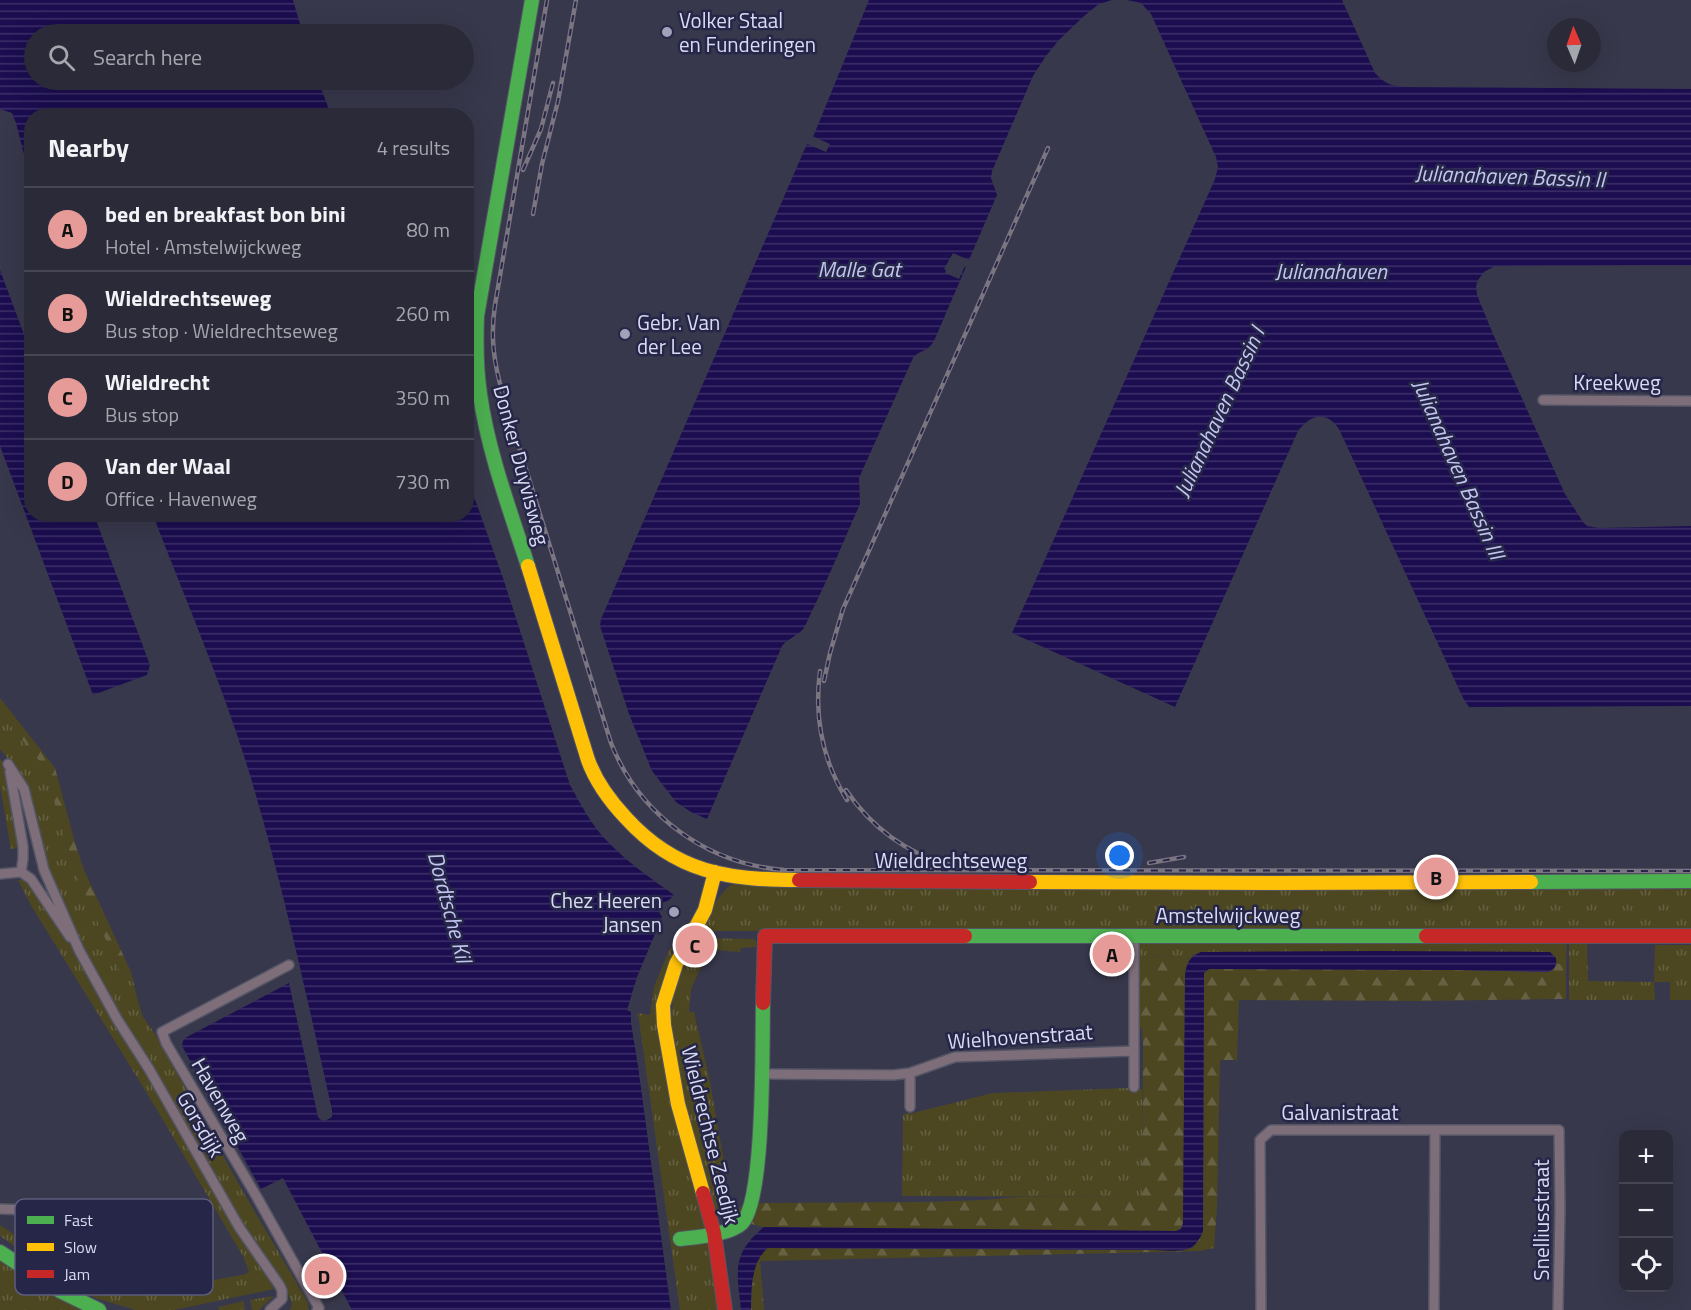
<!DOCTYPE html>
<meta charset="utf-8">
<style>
body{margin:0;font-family:"Titillium Web",sans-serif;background:#363644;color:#f1f3f6}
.controls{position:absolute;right:18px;bottom:18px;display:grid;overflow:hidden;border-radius:12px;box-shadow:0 6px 24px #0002}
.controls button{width:54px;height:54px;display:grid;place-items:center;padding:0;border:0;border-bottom:2px solid #464653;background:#2a2a39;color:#f1f3f6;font:30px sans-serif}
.compass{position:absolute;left:1547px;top:18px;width:54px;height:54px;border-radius:50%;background:#2a2a39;box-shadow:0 6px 24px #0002;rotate:358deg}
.you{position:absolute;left:1120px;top:856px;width:21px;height:21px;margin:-15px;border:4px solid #fff;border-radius:50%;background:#1a73e8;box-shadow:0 0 0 9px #1a73e833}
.badge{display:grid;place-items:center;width:39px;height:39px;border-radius:50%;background:#e69b98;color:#111;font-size:20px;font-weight:700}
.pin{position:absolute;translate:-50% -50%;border:3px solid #fff;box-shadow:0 2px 6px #0006}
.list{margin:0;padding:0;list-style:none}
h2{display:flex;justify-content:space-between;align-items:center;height:78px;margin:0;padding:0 24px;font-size:26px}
h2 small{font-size:20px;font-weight:400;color:#a5a7ae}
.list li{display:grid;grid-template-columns:39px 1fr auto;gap:18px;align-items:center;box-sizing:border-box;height:84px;padding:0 24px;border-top:2px solid #464653}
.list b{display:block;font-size:22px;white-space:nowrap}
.list p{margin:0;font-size:20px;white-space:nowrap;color:#a5a7ae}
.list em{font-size:20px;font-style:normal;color:#a5a7ae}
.icon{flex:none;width:33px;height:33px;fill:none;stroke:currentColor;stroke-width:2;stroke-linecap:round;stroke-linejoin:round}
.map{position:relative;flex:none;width:1691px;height:1310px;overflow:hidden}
.search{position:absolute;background:#2a2a39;box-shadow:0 6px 24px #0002;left:24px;top:24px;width:450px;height:66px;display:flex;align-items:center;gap:15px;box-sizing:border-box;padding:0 21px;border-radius:33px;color:#a5a7ae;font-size:22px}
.panel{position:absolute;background:#2a2a39;box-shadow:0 6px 24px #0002;left:24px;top:108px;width:450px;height:414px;border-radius:24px}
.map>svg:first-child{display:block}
</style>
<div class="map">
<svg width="1691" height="1310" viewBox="0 0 1691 1310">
<defs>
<pattern id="grass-tufts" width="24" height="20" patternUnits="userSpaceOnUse" patternTransform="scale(1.5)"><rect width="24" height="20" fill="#4c4721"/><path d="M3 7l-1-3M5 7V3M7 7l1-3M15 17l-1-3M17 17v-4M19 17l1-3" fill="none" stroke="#656142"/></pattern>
<pattern id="forest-firs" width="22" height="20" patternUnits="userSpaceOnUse" patternTransform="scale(1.5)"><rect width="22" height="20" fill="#4c4721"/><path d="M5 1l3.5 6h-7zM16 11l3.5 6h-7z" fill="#656142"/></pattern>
<pattern id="water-rules" width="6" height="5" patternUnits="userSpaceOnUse" patternTransform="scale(1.5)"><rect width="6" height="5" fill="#1b0d4f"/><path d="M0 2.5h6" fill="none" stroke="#3c3069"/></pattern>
</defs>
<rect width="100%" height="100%" fill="#38384c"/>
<path fill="url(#grass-tufts)" d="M0,712L35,756L45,767L48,773L56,809L74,866L82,887L122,976L131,972L138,1001L143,1017L155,1034L241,1188L302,1292L308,1303L309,1310H290L292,1304L287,1291L264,1259L226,1199L84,958L46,864L26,783L21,774L0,749Z
M0,759L7,767L20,848L11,849L10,844L0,786Z
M18,880H24L32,889L72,947L274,1289L174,1310H136L95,1298L58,1276L0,1236V1225C45,1256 100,1293 157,1291L246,1274L249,1272L244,1258L156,1108L32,907Z
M739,882L778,886L830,888H1691V933L704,931L703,928C708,914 723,884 739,882Z
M699,938L753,939L756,941V947L741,948L740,952L715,950L708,952L691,989L689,1012H694L710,1082L727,1179L723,1181L728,1197L722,1198L728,1212L741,1207L742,1211L739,1216L728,1220L717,1216L714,1211L685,1108L669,1021L672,1016L673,997L671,990L679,970L695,940L697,941Z
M1587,939L1588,981L1654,982L1655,945H1691V1000H1670V982H1654L1655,1000H1569V940Z
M1567,940L1566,963L1556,964V958L1545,952H1201L1193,955L1189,960L1174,955L1139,956V942Z
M670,948L673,949L671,953L673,954L668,964L670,965L663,981L659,995L699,1202L717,1282L719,1310H680L638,1013L650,1015L654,987Z
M1128,1088L1142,1089L1143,1197L902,1196L903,1114L913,1113L993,1093Z
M0,1257L85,1310H0Z
M274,1296L259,1310H252L250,1300Z
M244,1301L245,1310H219L218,1307Z"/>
<path fill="url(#forest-firs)" d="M0,698L55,768L75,843L84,870L131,972L122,976L82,887L74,866L56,809L48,773L45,767L35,756L0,712Z
M1174,955L1189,960L1186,967L1185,977L1183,1223L1181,1229L1176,1231L764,1227L751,1224L757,1203L923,1202L984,1200L1017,1197H1142L1143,1043L1142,1030L1139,1025V956Z
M1566,963V999L1418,1001L1239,1000L1237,1060H1220L1217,1207L1214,1248L1200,1251L760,1261L764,1310H751C752,1290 751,1261 767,1248L1152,1250L1188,1249L1194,1247L1204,978V973L1209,969L1457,970L1548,972L1553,970L1556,964Z"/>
<path fill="url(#water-rules)" d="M0,0H293L303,34H34V80H318L331,115L32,116L31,182L16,123L12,113L0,109Z
M869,0H1112L1099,4L1084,16L1059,40L1046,56L1033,76L992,171L991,178L997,195L934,341C927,353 920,349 913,358L859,478L860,504L829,575L804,628C798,636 788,638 782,646L707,819L691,812L676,802L652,771L629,714L600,626L601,619L806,146L813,137Z
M1127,0H1342L1375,73C1386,85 1392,86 1408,87L1691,89V265L1495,266L1484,272L1478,280L1476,286L1477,295L1493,334L1565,494L1583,522L1587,526L1599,528L1691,526V706L1469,707L1463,698L1339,429C1326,410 1311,414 1298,431L1175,707L1012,633L1215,179L1218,167L1216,157L1151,14L1141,3Z
M0,270L31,353L32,514L94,515L150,665L147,675L93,695L0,446Z
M467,477L503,578L570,785C580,803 591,824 605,839C626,861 650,878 674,895L669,900L662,903L658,910L662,917L637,977L627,1010L631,1012V1023L638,1066L671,1310H352L283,1178L261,1189L182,1046L183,1041L185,1038L289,983L318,1117L321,1120L325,1121L332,1117V1110C307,998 283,885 250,775C223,686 186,601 153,515L466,514Z
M1379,951L1550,952L1556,958C1557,965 1555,969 1548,972L1457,970L1209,969L1204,973V978L1203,1231C1194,1257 1175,1250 1152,1250L768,1248C751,1261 751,1290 751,1310H741C737,1272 731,1254 764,1227L1176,1231L1181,1229L1183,1223L1185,977C1186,964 1189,957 1201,952Z"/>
<path fill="#38384c" d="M810,135L830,144L826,152L805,143Z
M953,253L971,261L969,267L965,266L959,279L945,273L946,270L944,269Z"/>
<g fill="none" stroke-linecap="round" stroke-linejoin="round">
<g stroke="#535465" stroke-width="12">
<path id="street" d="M1543,400L1691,401
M8,764L24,789L44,870L79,950L117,1019L149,1069L239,1227L280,1286L282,1291V1299L270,1310
M10,772L23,846V859L21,872L31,879L70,937
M0,874L21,872
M1134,935V1087
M289,965L162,1032L166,1043L258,1199L319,1308L317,1310
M910,1073V1107
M762,1074L893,1075L910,1073L955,1057L1134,1051
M0,1209L169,1214
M1261,1310L1260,1140L1271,1130H1559L1560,1209L1558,1310
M1434,1310L1435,1130"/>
</g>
<g stroke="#535465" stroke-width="16">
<path id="fast" d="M528,566C510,510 488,452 480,394C476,368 476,342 477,316L532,0
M1531,882L1691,881
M965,936H1426
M680,1239C697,1237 729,1235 742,1223C765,1200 762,1042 763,1003
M0,1252L60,1291L99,1310"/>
</g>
<g stroke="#535465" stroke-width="16">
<path id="slow" d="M528,566L588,760C596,782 610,801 626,818C676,873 728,880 799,880
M1030,882L1277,883L1531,882
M703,1193L678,1104L664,1025L663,1005L676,964L705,910L715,872"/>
</g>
<g stroke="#535465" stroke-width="16">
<path id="jam" d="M799,880L1030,882
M1426,936H1691
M763,1003L765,936H965
M703,1193L714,1233L725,1310"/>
</g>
<use href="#street" stroke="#7d6e7a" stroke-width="9"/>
<use href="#fast" stroke="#4caf50" stroke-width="14"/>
<use href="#slow" stroke="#ffc107" stroke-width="14"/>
<use href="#jam" stroke="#c62828" stroke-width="14"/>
<g stroke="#7b7481" stroke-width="4.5">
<path id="rail" d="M547,0L495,305C490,338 494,363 503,395L611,743C639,815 707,864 784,870L1691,871
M523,170L541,129L553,83
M533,214L542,164L558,101L576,0
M820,671C814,717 822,760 847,800
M824,681L830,653L843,609L1048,148
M846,790C871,827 907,854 950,865
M1149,863L1184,857"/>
</g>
<use href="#rail" stroke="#262649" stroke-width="2" stroke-dasharray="7" stroke-linecap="butt"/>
</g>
<g fill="#a1a2b8" stroke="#262649" stroke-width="2">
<circle cx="667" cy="32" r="6"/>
<circle cx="625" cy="334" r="6"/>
<circle cx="674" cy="912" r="6"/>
</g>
<g text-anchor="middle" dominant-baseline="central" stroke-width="5" stroke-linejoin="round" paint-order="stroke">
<g font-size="21" fill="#d9dbf2" stroke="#262649" text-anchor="start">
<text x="679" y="20">Volker Staal<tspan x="679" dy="24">en Funderingen</tspan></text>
<text x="637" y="322">Gebr. Van<tspan x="637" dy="24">der Lee</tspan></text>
<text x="662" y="900" text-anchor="end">Chez Heeren<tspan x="662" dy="24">Jansen</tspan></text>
</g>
<g font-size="21" fill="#d9dbf2" stroke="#262649">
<text x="1617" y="382">Kreekweg</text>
<text transform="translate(522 465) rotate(75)">Donker Duyvisweg</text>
<text x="951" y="860">Wieldrechtseweg</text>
<text x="1228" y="915">Amstelwijckweg</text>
<text transform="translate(1020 1036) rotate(-4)">Wielhovenstraat</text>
<text transform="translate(221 1100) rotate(60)">Havenweg</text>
<text x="1340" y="1112">Galvanistraat</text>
<text transform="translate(201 1124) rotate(60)">Gorsdijk</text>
<text transform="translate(711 1135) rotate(76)">Wieldrechtse Zeedijk</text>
<text transform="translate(1541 1220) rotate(-90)">Snelliusstraat</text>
</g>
<g font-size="22" font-style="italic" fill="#c2c5ef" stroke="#262649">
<text transform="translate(1510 176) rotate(2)">Julianahaven Bassin II</text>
<text x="859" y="269">Malle Gat</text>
<text x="1331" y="271">Julianahaven</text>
<text transform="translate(1219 412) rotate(-65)">Julianahaven Bassin I</text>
<text transform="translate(1459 469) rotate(66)">Julianahaven Bassin III</text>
<text transform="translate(450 907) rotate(75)">Dordtsche Kil</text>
</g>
</g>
<rect x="15" y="1199" width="198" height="96" rx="9" fill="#262649" stroke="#5c5c7c" stroke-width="1.5"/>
<rect x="27" y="1216" width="27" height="8" fill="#4caf50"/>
<rect x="27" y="1243" width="27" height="8" fill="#ffc107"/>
<rect x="27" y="1270" width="27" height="8" fill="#c62828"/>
<g font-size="16" fill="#d9dbf2">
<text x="64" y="1226">Fast</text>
<text x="64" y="1253">Slow</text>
<text x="64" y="1280">Jam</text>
</g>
</svg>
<div class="controls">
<button>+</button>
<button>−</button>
<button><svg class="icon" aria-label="locate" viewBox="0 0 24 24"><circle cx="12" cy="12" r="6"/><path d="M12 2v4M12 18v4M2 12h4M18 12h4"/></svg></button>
</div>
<svg class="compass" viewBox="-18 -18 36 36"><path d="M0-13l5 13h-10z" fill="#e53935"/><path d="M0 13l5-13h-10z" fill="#a5a7ae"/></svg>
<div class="you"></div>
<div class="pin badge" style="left:1112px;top:954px">A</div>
<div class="pin badge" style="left:1436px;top:877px">B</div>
<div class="pin badge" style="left:695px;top:945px">C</div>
<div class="pin badge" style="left:324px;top:1276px">D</div>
<div class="search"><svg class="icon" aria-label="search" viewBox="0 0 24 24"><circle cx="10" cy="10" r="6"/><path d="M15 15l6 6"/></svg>Search here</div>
<section class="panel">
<h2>Nearby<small>4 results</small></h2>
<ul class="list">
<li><span class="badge">A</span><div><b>bed en breakfast bon bini</b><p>Hotel · Amstelwijckweg</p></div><em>80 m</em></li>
<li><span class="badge">B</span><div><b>Wieldrechtseweg</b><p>Bus stop · Wieldrechtseweg</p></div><em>260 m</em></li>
<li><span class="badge">C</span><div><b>Wieldrecht</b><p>Bus stop</p></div><em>350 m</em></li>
<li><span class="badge">D</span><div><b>Van der Waal</b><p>Office · Havenweg</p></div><em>730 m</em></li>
</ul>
</section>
</div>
